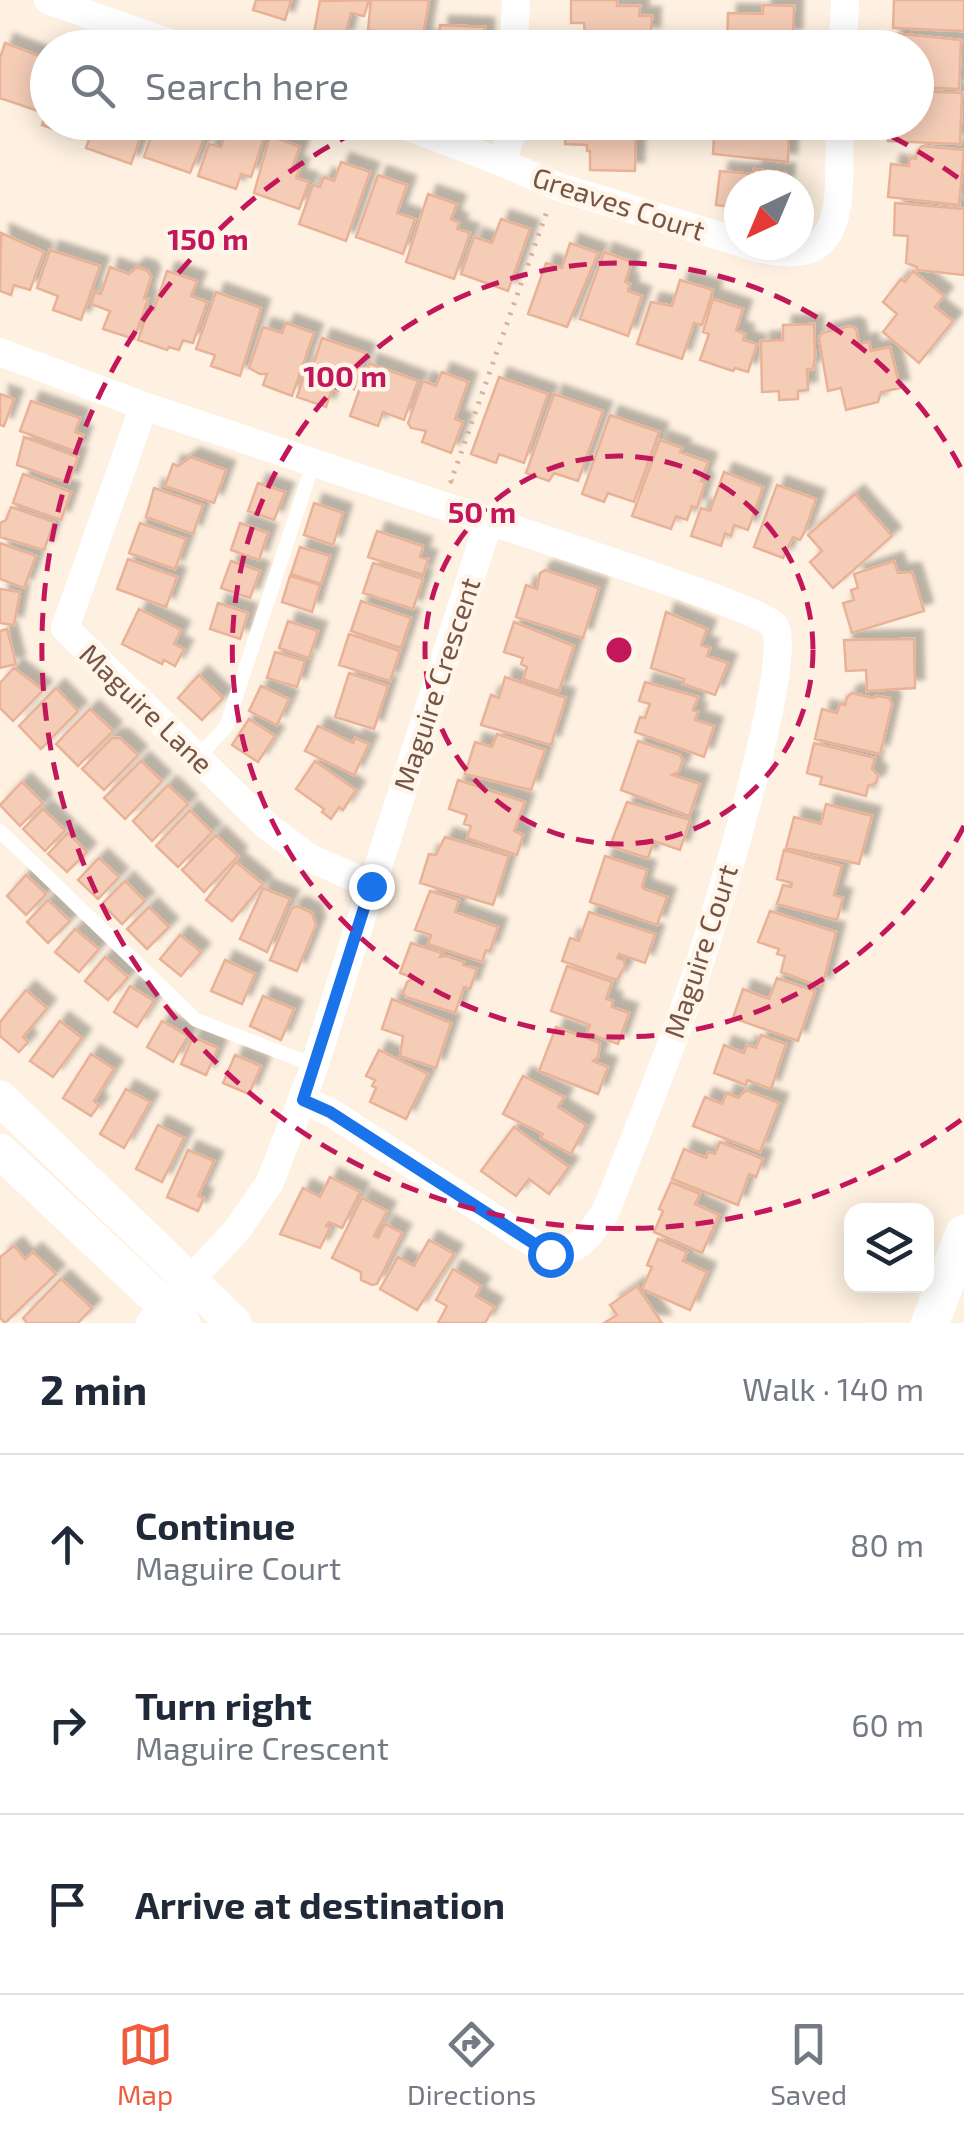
<!DOCTYPE html>
<meta charset="utf-8">
<style>
body{margin:0;font-family:"Exo 2",sans-serif;background:#f6f6f7;color:#1f2937}
.controls{position:absolute;right:30px;bottom:30px;display:grid;overflow:hidden;border-radius:20px;box-shadow:0 5px 25px #0003}
.controls button{width:90px;height:90px;display:grid;place-items:center;padding:0;border:0;border-bottom:2px solid #e0e1e3;background:#fff;color:#1f2937;font:50px sans-serif}
.compass{position:absolute;left:724px;top:170px;width:90px;height:90px;border-radius:50%;background:#fff;box-shadow:0 5px 25px #0003;rotate:224deg}
.stop{position:absolute;width:30px;height:30px;margin:-22px;border:8px solid #1a73e8;border-radius:50%;background:#fff}
.stop.end{background:#1a73e8;border-color:#fff;box-shadow:0 2px 10px #0008}
.list{margin:0;padding:0;list-style:none}
h2{display:flex;justify-content:space-between;align-items:center;height:130px;margin:0;padding:0 40px;font-size:42px}
h2 small{font-size:32px;font-weight:400;color:#747a83}
.list li{display:grid;grid-template-columns:65px 1fr auto;gap:30px;align-items:center;box-sizing:border-box;height:180px;padding:0 40px;border-top:2px solid #e0e1e3}
.list b{display:block;font-size:38px;white-space:nowrap}
.list p{margin:0;font-size:32px;white-space:nowrap;color:#747a83}
.list em{font-size:32px;font-style:normal;color:#747a83}
.icon{flex:none;width:55px;height:55px;fill:none;stroke:currentColor;stroke-width:2;stroke-linecap:round;stroke-linejoin:round}
.map{position:relative;flex:none;width:964px;height:1323px;overflow:hidden}
.search{position:absolute;background:#fff;box-shadow:0 5px 25px #0003;left:30px;right:30px;top:30px;height:110px;display:flex;align-items:center;gap:25px;box-sizing:border-box;padding:0 35px;border-radius:55px;color:#747a83;font-size:38px}
.sheet{height:670px;background:#fff}
nav{display:flex;justify-content:space-around;align-items:center;box-sizing:border-box;height:140px;border-top:2px solid #e0e1e3;background:#fff;font-size:28px;color:#747a83}
nav a{display:grid;justify-items:center;gap:5px}
nav .on{color:#f05d3e}
.map>svg:first-child{display:block}
</style>
<div class="map">
<svg width="964" height="1323" viewBox="0 0 964 1323">
<defs>
<filter id="shadow"><feDropShadow dx="9" dy="-9" stdDeviation="2.5" flood-color="#0004"/></filter>
</defs>
<rect width="100%" height="100%" fill="#fef1e1"/>
<path fill="#f5cdb7" stroke="#e9b297" stroke-width="2.5" filter="url(#shadow)" d="M256,0H291L285,20L253,10Z
M320,0L324,1L369,0L364,16L351,13L344,39L314,33Z
M371,0H429L421,48H386L387,36H380L381,32L368,30Z
M571,0H617V6H640L639,16H652L651,36L638,35V48H586L584,23H571Z
M894,0H964V31L893,28Z
M763,5L794,6L793,38L771,37V45L766,46L727,44L728,13L763,14Z
M440,25L485,27V48H425L426,40L439,41Z
M892,33L961,40L959,89L916,87V48H892Z
M5,43L42,57L38,69L48,73V85L38,111L0,98V58Z
M916,91L962,93L960,144L888,141L889,122H916Z
M48,109V122H88L82,139L42,125Z
M95,122H151L149,126L145,125L131,164L86,148Z
M156,122L176,128L178,122H211L190,173L144,157Z
M230,122L265,135L251,177L241,174L236,189L198,176L209,144L221,147Z
M566,122H636L635,171L590,170V151H587V145L565,144Z
M715,122H764V130L789,131L788,162L713,154Z
M270,136L300,147L293,165L300,167L296,178L309,182L299,209L254,193Z
M922,146L964,150L959,205L888,197L891,164L909,166L910,158L916,159L917,151Z
M341,162L370,172L346,241L299,224L313,185L320,187L324,177L334,181Z
M754,169L786,173L785,185H739V208L716,205L720,171L753,174Z
M378,175L407,185L397,213L415,219L403,254L356,237Z
M428,194L457,204L451,219L459,223L457,229L470,233L454,279L406,262Z
M895,203L964,209V275L917,270V267L906,263L908,236L894,235Z
M501,219L530,229L508,291L461,274L474,237L492,243Z
M1,233L44,252L30,290L14,285L11,295L0,291Z
M570,243L598,253L567,327L528,314L546,263L562,268Z
M50,250L100,266L81,320L53,310L58,296L37,288Z
M604,252L632,262L625,282L630,284L628,291L642,296L628,336L580,319Z
M110,267L129,274L137,267L148,271L151,277L144,298L148,299L134,339L103,329L110,311L91,304L95,292L101,294Z
M167,271L197,281L191,296L207,302L193,343L183,340L179,350L169,347L167,350L138,340L149,308L154,310Z
M913,271L944,296L935,307L953,321L919,363L883,332L897,314L883,302L901,279L905,282Z
M680,280L713,290L702,325L694,323L682,359L637,344L651,302L672,306Z
M216,292L261,308L240,376L211,366L215,355L196,349Z
M713,299L743,309L736,330L745,334L743,340L757,344L748,372L735,368L733,371L700,360L709,334L703,332Z
M286,323L314,333L292,396L263,385L267,374H260L249,368L263,327L282,333Z
M814,324L815,356L813,369H807L808,390L798,391V399L779,400V391L762,392L761,341L783,340V325Z
M850,326L856,329L859,344L869,342L871,351L890,347L900,388L881,392L878,402L846,410L841,388L828,391L819,338L822,333Z
M322,338L366,353L354,389L341,384L338,391L332,389L326,407L297,397L307,366L312,368Z
M369,363L418,381L404,420L383,412L378,426L350,416Z
M442,372L468,382L455,419L463,422L451,453L422,442L426,431L411,428L408,423L423,381L436,386Z
M499,377L548,394L524,463L499,454L496,463L471,454Z
M0,394L14,399L4,426L0,425Z
M554,394L603,411L578,481L554,473L549,481L526,473Z
M31,401L80,418L75,432L83,435L77,452L20,431Z
M610,415L659,432L634,502L608,493L604,502L582,494Z
M24,437L78,457L69,483L17,465Z
M660,440L682,448L680,452L708,462L701,481L705,483L697,508L692,506L687,520L676,516L671,529L632,516Z
M191,457L226,470L214,503L165,486L173,464L178,466Z
M724,472L763,487L748,530L734,525L731,536L725,533L721,546L691,536L701,508L710,511Z
M23,474L71,492L61,520L13,503Z
M258,483L285,492L274,520L248,511Z
M777,485L816,499L804,533L800,540L793,537L783,558L754,547Z
M154,488L203,505L193,534L146,517Z
M855,494L892,536L833,588L810,562L822,551L808,535Z
M314,503L343,513L333,545L304,535Z
M11,507L54,522L44,550L0,537V523L6,520Z
M140,523L186,539L175,569L129,553Z
M240,523L268,533L259,560L231,550Z
M377,531L423,546L420,557L428,559L423,575L368,557Z
M0,543L36,556L24,588L0,579Z
M300,547L330,556L321,584L291,574Z
M128,559L177,577L166,607L117,589Z
M231,561L260,571L250,598L221,588Z
M894,561L898,573L912,572L924,611L852,633L843,603L854,600L851,590L858,588L854,574Z
M373,563L423,579L413,609L363,593Z
M545,570L599,588L583,638L516,617L526,585L537,589L540,573Z
M290,576L320,585L312,612L282,602Z
M0,589L20,592L14,625L0,623Z
M361,601L411,618L401,648L351,631Z
M218,603L248,613L240,639L210,629Z
M139,609L181,630L174,644L184,649L175,666L164,660L162,664L122,644Z
M666,612L707,629L701,645L710,648L707,656L728,663L715,695L683,684L684,679L651,668Z
M288,621L318,631L309,658L279,648Z
M514,622L574,646L559,691L523,679L527,667L521,664L523,658L504,652Z
M7,629L16,664L0,668V631Z
M349,634L400,651L390,681L339,665Z
M914,639L915,688L867,691L866,670L846,671L844,640Z
M275,652L305,661L297,687L267,678Z
M14,668L43,690L13,721L0,708V683Z
M349,673L388,686L374,729L335,717Z
M199,675L223,698L202,720L178,698Z
M505,677L566,698L551,745L481,725L491,695L499,698Z
M645,682L698,697L693,710L698,712L695,720L714,726L704,757L635,732L640,717L645,718L650,704L639,701Z
M261,686L289,699L277,725L249,711Z
M56,688L78,711L41,749L19,726Z
M852,693L873,698L878,696L889,698L892,704L880,754L815,739L822,709L837,713L840,704L845,705L847,697Z
M90,709L113,731L78,766L56,744Z
M249,719L275,736L258,762L232,745Z
M318,726L353,743L355,738L369,744L354,775L305,751Z
M497,734L545,750L531,790L465,774L475,742L492,747Z
M112,738H120L138,755L104,790L82,769Z
M638,741L680,755L683,760L679,771L672,775L700,784L689,816L621,790Z
M814,743L875,758L872,769L878,775L876,783L868,786L866,796L820,784L822,777L807,773Z
M141,761L162,781L125,819L104,798Z
M315,761L356,790L343,810L339,807L331,819L322,812L324,809L296,789Z
M458,780L525,802L514,831L523,835L517,855L467,838L471,826L464,824L467,815L449,809Z
M22,782L43,803L20,826L0,805Z
M168,785L188,804L152,841L133,821Z
M627,802L690,820L680,850L654,841L648,858L610,846Z
M826,804L872,816L859,864L786,848L794,817L821,824Z
M43,809L65,830L45,851L23,829Z
M190,810L212,832L178,867L156,846Z
M68,833L87,852L67,872L48,854Z
M216,835L238,856L204,892L182,870Z
M445,837L509,856L493,905L420,883L429,854L436,855Z
M784,850L842,866L834,895L843,898L837,920L777,904L783,885L791,887L792,883L777,879Z
M605,856L647,870L642,886L644,889L667,897L657,925L590,902Z
M99,858L119,877L98,899L78,880Z
M236,862L263,884L232,921L206,900Z
M26,875L46,894L26,915L7,896Z
M125,881L145,901L122,924L102,904Z
M263,888L290,899L267,952L240,939Z
M430,891L459,900L455,912L498,927L490,951L486,950L482,962L428,944L431,935L415,930Z
M48,900L70,921L48,943L27,922Z
M297,906L312,913L316,925L297,971L270,960L292,908Z
M149,907L169,927L147,949L127,929Z
M770,911L836,932L822,987L781,972L785,956L777,954L779,949L758,942Z
M589,912L655,934L645,963L619,954L617,958L624,960L625,966L617,980L562,961L570,938L579,941Z
M75,929L99,949L79,972L55,952Z
M180,935L201,952L181,976L160,959Z
M411,943L442,953L440,957L446,956L464,962L463,965L477,969L470,989L464,987L455,1013L406,997L403,993L407,982L414,978L400,973Z
M105,957L128,977L108,1000L85,981Z
M225,960L255,974L242,1004L211,991Z
M567,966L612,982L606,999L613,1001L612,1007L629,1013L618,1044L587,1033L590,1025L551,1011Z
M777,978L815,991L798,1041L733,1018L743,989L769,999Z
M130,986L154,1001L137,1027L114,1012Z
M26,990L47,1008L23,1037L28,1042L19,1052L0,1036V1022Z
M263,996L294,1009L281,1040L250,1026Z
M392,999L451,1023L436,1068L400,1056L403,1036L382,1029Z
M60,1021L82,1038L53,1077L30,1061Z
M162,1021L188,1036L173,1062L147,1047Z
M556,1027L600,1043L598,1057L593,1061L608,1067L598,1094L539,1071Z
M761,1035L786,1044L771,1089L747,1080L746,1085L714,1073L724,1045L744,1053L747,1045L756,1048Z
M193,1037L218,1048L206,1075L181,1064Z
M379,1050L428,1074L406,1119L370,1102L376,1088L372,1086L375,1080L366,1076Z
M91,1054L114,1069L94,1101L99,1105L91,1116L63,1098Z
M235,1055L261,1066L249,1094L223,1083Z
M523,1076L564,1097L558,1107L586,1125L571,1154L541,1138L543,1134L503,1114Z
M126,1089L150,1102L124,1148L100,1134Z
M746,1090L779,1103L760,1152L693,1126L705,1097L722,1104L727,1093L738,1098Z
M158,1125L184,1138L162,1182L136,1169Z
M514,1127L569,1167L549,1194L529,1179L516,1196L481,1171Z
M720,1142L763,1159L756,1177L749,1174L738,1205L672,1179L684,1149L706,1158L708,1152L715,1154Z
M188,1150L214,1161L198,1196L204,1198L198,1211L167,1197Z
M330,1177L360,1192L342,1228L329,1222L326,1226L330,1228L320,1248L280,1234L303,1188L320,1197Z
M671,1182L700,1194L695,1204L719,1215L702,1253L654,1232L663,1211L659,1209Z
M362,1198L387,1211L374,1236L378,1238L385,1224L402,1233L377,1284L372,1285L361,1280V1272L332,1258Z
M658,1239L687,1252L683,1261L707,1272L690,1310L642,1289L652,1267L647,1265Z
M429,1240L454,1254L417,1310L380,1289L398,1257L414,1266Z
M14,1246L25,1259L33,1252L56,1274L5,1323L0,1318V1257Z
M453,1269L481,1286L476,1296L494,1307L485,1323H438L447,1306L436,1300Z
M61,1279L92,1308L78,1323H27L23,1318Z
M637,1286L662,1323H604L617,1315L610,1305Z"/>
<g fill="none" stroke-linecap="round" stroke-linejoin="round">
<path stroke="#dab09a" stroke-width="5" stroke-dasharray="2.5 8" stroke-linecap="butt" d="M453,482L451,481L547,211"/>
<path stroke="#fff" stroke-width="14" d="M198,757L226,727L313,464
M0,831L196,1020L314,1065"/>
<path stroke="#fff" stroke-width="28" d="M48,0L183,48
M514,48L516,0
M843,48L845,0
M395,122L501,162L510,139L511,122
M501,162L556,186L739,242
M747,245C854,278 837,197 840,122
M0,352L144,406L489,521L312,1073L270,1182L237,1230L150,1323
M144,406L65,628L268,827L310,858L371,885
M303,1100L330,1112L550,1254C582,1249 586,1239 605,1213C635,1138 666,1063 692,986C709,937 797,656 774,625C762,609 525,533 489,521"/>
<path stroke="#fff" stroke-width="35" d="M0,1098L234,1323
M0,1151L183,1323"/>
<path stroke="#fff" stroke-width="38" d="M930,1323L964,1234"/>
</g>
<g fill="none" stroke-linecap="round" stroke-linejoin="round">
<path stroke="#1a73e8" stroke-width="12" d="M371,886L303,1100L330,1112L550,1254"/>
</g>
<g fill="none" stroke="#c2185b" stroke-width="5" stroke-dasharray="18 12">
<circle cx="619" cy="650" r="194"/>
<path d="M964 826A387 387 0 1 1 964 474"/>
<path d="M961 1120A581 581 0 1 1 373 123M865 123A581 581 0 0 1 961 180"/>
</g>
<g text-anchor="middle" dominant-baseline="central" stroke-width="9" stroke-linejoin="round" paint-order="stroke">
<g font-size="28" fill="#775546" stroke="#fff5e9">
<text transform="translate(619 203) rotate(18)">Greaves Court</text>
<text transform="translate(436 684) rotate(-72)">Maguire Crescent</text>
<text transform="translate(147 708) rotate(44)">Maguire Lane</text>
<text transform="translate(700 951) rotate(-72)">Maguire Court</text>
</g>
</g>
<circle cx="619" cy="650" r="15" fill="#c2185b" stroke="#fff5e9" stroke-width="5"/>
<g font-size="30" text-anchor="middle" font-weight="bold" fill="#c2185b" stroke="#fff5e9" stroke-width="9" stroke-linejoin="round" paint-order="stroke">
<text x="208" y="250">150 m</text>
<text x="345" y="387">100 m</text>
<text x="482" y="523">50 m</text>
</g>
</svg>
<div class="controls">
<button><svg class="icon" aria-label="layers" viewBox="0 0 24 24"><path d="M12 4l9 5-9 5-9-5zM3 14l9 5 9-5"/></svg></button>
</div>
<svg class="compass" viewBox="-18 -18 36 36"><path d="M0-13l5 13h-10z" fill="#e53935"/><path d="M0 13l5-13h-10z" fill="#747a83"/></svg>
<div class="stop" style="left:550px;top:1254px"></div>
<div class="stop end" style="left:371px;top:886px"></div>
<div class="search"><svg class="icon" aria-label="search" viewBox="0 0 24 24"><circle cx="10" cy="10" r="6"/><path d="M15 15l6 6"/></svg>Search here</div>
</div>
<section class="sheet">
<h2>2 min<small>Walk · 140 m</small></h2>
<ul class="list">
<li><svg class="icon" aria-label="ahead" viewBox="0 0 24 24"><path d="M12 20V5M6 11l6-6 6 6"/></svg><div><b>Continue</b><p>Maguire Court</p></div><em>80 m</em></li>
<li><svg class="icon" aria-label="right" viewBox="0 0 24 24"><path d="M7 20v-9h11M14 6l5 5-5 5"/></svg><div><b>Turn right</b><p>Maguire Crescent</p></div><em>60 m</em></li>
<li><svg class="icon" aria-label="arrive" viewBox="0 0 24 24"><path d="M6 21V4h12l-3 4 3 4H6"/></svg><div><b>Arrive at destination</b></div></li>
</ul>
</section>
<nav>
<a class="on"><svg class="icon" aria-label="map" viewBox="0 0 24 24"><path d="M3 6l6-2 6 2 6-2v14l-6 2-6-2-6 2zM9 4v14M15 6v14"/></svg>Map</a>
<a><svg class="icon" aria-label="directions" viewBox="0 0 24 24"><path d="M12 3l9 9-9 9-9-9zM9 14v-3h6M13 9l2 2-2 2"/></svg>Directions</a>
<a><svg class="icon" aria-label="saved" viewBox="0 0 24 24"><path d="M7 4h10v16l-5-4-5 4z"/></svg>Saved</a>
</nav>
